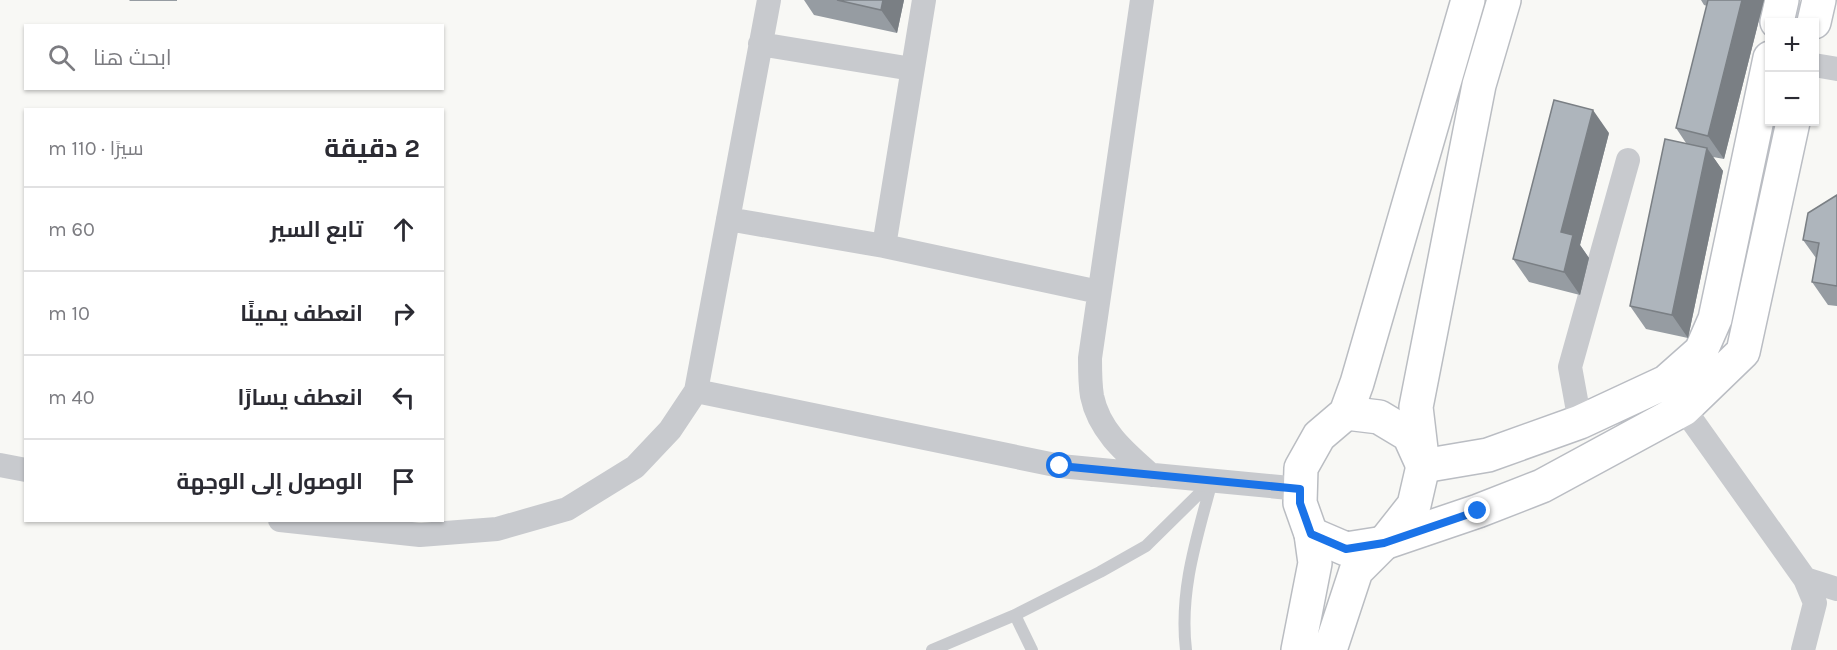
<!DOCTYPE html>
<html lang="ar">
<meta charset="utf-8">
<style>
body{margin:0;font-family:Karla,Cairo,sans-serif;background:#f7f7f7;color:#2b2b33;direction:rtl}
.controls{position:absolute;right:18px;top:18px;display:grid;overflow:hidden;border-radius:0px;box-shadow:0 2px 4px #0004}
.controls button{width:54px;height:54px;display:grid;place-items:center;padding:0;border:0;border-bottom:2px solid #e1e1e2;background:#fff;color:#2b2b33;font:30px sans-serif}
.stop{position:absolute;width:18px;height:18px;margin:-14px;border:4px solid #1a73e8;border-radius:50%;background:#fff}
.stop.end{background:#1a73e8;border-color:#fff;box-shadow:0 2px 6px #0008}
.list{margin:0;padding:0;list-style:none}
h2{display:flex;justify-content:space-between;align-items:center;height:78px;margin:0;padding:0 24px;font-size:26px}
h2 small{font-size:20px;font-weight:400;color:#7c7c81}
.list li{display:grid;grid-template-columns:39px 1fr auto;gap:18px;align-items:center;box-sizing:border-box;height:84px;padding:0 24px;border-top:2px solid #e1e1e2}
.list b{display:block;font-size:22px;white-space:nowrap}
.list em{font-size:20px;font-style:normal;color:#7c7c81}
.icon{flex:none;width:33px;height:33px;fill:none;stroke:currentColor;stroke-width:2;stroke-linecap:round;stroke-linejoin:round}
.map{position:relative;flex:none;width:1837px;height:650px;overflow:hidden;direction:ltr}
.search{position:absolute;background:#fff;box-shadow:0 2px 4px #0004;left:24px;top:24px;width:420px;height:66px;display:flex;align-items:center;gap:15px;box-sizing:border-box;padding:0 21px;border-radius:0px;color:#7c7c81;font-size:22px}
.panel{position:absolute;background:#fff;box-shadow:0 2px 4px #0004;left:24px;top:108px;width:420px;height:414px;border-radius:0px;direction:rtl}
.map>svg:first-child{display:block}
</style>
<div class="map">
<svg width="1837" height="650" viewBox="0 0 1837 650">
<rect width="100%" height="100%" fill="#f8f8f5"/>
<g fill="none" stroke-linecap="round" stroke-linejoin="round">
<g stroke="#babdc3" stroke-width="36">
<path id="secondary" d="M1777,22L1782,0
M1814,22L1819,0
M1346,413L1379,417L1409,435L1423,466L1488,455L1580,422L1666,382L1701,351L1715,319L1770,58
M1311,534L1346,549L1384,543L1478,511L1542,486L1684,409L1743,352L1793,122"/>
</g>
<g stroke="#babdc2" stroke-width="36">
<path id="primary" d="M1298,650L1315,563L1311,534L1300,503L1301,468L1319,436L1346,413L1357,383L1468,0
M1330,650L1356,571L1384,543L1414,505L1423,466L1416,407L1479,85L1504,0"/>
</g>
<path stroke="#c8cace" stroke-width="12" d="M1015,615L1032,650
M932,650L1015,615L1100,572L1146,546L1212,481
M1186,650C1179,591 1197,537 1212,481"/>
<path stroke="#c8cace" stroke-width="24" d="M1142,0L1090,358C1090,370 1090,384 1092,396C1099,431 1126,453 1151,475
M760,44L912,69
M1814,65L1837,69
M728,219L884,246L1099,292
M884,246L924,0
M696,391L1060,466L1300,489
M1684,409L1805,579L1815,603L1803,650
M1580,422L1570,367L1628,160
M0,465L26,470
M280,520L420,535L497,529L567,509L635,467L670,430L696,391L769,0
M1805,579L1837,589"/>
<use href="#secondary" stroke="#fff" stroke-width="33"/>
<use href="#primary" stroke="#fff" stroke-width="33"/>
</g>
<path fill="#969ca2" d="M129,0H177V1H130Z
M804,0H904L897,33L814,15Z
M1701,0H1764L1724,159L1713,157L1723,171L1688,338L1646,329L1630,306L1686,143L1676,128L1707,6L1704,5Z
M1609,133L1580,245L1589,258L1580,295L1529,282L1513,259Z
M1837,195V306L1828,305L1812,282L1816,258L1803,240Z"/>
<path fill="#7a7f84" d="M883,0H904L897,33L881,10Z
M1742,0H1764L1724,159L1708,136Z
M1593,110L1609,133L1580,245L1589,258L1580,295L1564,272L1561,232Z
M1707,148L1723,171L1688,338L1672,315Z"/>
<path fill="#aeb5bc" stroke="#7a7f84" stroke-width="1.5" d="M837,0H883L881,10Z
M1708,0H1742L1708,136L1676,128Z
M1554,100L1593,110L1561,232L1573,235L1564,272L1513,259Z
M1665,139L1707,148L1672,315L1630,306Z
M1837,195V286L1812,282L1819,243L1803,240L1808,213Z"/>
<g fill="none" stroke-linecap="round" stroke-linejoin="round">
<path stroke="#1a73e8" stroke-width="8" d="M1060,466L1300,489V503L1311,534L1346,549L1384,543L1478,511"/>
</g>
</svg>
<div class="controls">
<button>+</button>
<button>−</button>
</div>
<div class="stop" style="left:1060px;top:466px"></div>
<div class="stop end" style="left:1478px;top:511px"></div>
<div class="search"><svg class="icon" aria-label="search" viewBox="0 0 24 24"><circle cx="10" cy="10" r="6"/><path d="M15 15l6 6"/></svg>ابحث هنا</div>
<section class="panel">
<h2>2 دقيقة<small>سيرًا · 110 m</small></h2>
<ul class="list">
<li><svg class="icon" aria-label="ahead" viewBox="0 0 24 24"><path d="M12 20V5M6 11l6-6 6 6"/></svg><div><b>تابع السير</b></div><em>60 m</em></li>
<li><svg class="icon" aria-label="right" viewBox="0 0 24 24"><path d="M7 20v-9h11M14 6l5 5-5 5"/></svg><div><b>انعطف يمينًا</b></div><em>10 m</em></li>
<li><svg class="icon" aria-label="left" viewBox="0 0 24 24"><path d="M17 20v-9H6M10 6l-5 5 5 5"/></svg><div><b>انعطف يسارًا</b></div><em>40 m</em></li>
<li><svg class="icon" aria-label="arrive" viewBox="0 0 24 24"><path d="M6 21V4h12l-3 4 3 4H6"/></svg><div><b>الوصول إلى الوجهة</b></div></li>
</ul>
</section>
</div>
